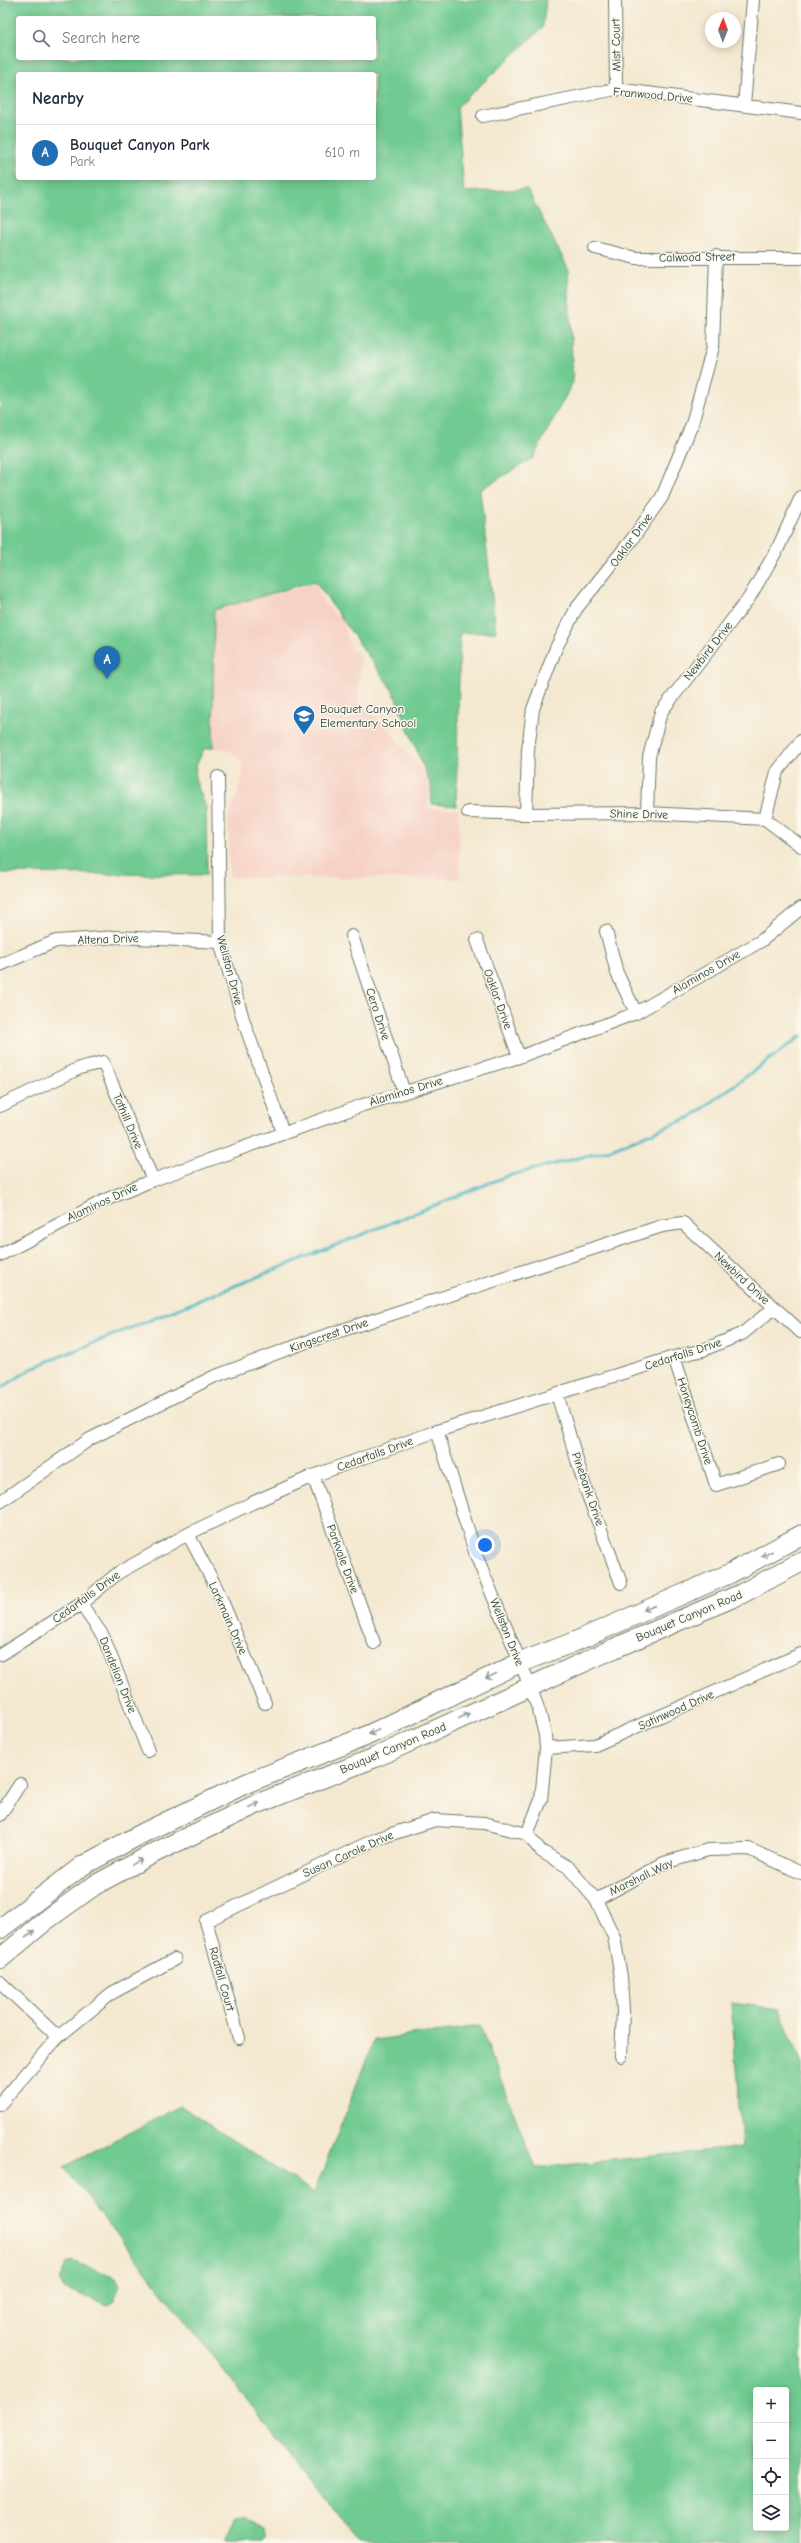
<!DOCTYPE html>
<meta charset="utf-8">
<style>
body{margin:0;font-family:"Comic Neue",sans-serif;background:#f2f2f3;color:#1f2937}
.controls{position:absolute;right:12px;bottom:12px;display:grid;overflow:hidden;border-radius:4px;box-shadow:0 2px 10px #0003}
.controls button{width:36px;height:36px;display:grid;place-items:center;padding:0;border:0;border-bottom:1px solid #e0e1e3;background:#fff;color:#1f2937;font:20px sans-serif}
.compass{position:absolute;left:705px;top:12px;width:36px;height:36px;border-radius:50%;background:#fff;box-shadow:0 2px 10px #0003;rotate:1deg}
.you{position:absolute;left:485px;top:1545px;width:14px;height:14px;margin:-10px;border:3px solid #fff;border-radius:50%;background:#1a73e8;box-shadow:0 0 0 6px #1a73e833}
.badge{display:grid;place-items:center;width:26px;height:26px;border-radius:50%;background:#1f6fb2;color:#fff;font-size:13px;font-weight:700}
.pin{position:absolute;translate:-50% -33px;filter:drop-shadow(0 1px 2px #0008)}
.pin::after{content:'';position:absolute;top:21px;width:14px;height:12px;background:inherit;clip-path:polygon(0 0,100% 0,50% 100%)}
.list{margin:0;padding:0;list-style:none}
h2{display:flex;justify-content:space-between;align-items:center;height:52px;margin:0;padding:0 16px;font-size:17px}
h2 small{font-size:13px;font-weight:400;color:#747a83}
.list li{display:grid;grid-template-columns:26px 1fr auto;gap:12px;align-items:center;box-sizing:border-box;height:56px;padding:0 16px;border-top:1px solid #e0e1e3}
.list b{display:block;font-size:15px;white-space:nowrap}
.list p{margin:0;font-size:13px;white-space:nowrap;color:#747a83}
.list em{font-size:13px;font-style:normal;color:#747a83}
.icon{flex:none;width:22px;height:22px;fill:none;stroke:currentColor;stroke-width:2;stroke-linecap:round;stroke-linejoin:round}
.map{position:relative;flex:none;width:801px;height:2543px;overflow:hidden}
.search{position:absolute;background:#fff;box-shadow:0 2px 10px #0003;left:16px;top:16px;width:360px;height:44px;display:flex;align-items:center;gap:10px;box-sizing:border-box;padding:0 14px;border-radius:4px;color:#747a83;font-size:15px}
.panel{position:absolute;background:#fff;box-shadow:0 2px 10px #0003;left:16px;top:72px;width:360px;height:108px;border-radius:4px}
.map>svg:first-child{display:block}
</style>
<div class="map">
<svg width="801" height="2543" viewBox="0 0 801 2543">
<rect width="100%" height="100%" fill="#fbf7ec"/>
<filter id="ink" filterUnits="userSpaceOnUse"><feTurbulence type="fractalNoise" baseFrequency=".025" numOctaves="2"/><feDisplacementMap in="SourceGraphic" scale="8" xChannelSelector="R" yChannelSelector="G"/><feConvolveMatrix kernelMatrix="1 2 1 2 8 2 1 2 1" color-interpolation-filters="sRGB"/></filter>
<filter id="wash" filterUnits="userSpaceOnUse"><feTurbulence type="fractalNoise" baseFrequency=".012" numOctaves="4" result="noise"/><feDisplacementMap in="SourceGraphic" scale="16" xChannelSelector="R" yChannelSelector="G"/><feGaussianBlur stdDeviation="0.9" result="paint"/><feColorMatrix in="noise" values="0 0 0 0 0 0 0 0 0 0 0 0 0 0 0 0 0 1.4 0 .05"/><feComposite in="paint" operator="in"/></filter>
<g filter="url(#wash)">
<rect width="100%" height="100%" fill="#f4e8d0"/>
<path fill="#f6d1c5" d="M315,584L324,603L343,622L351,650L357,652L361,661L358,704L364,707L385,725L422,771L429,786L428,808L458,809L460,879L229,877L228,819L242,779L243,769L240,760L233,753L222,748H213L214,609Z"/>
<path fill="#70ca91" stroke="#488462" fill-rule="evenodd" d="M0,0H546L543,27L457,107L464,192L527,189L568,268L573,382L533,458L480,490L496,632L460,633L456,806L432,804L431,786L393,691L315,581L214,610L213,748L204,749L196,766L195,779L206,808L207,875L0,873ZM18,18H374V58H18ZM18,74H374V178H18Z
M731,2003L780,2009L801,2063V2543H359L64,2167L180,2106L314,2193L374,2040L480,2026L535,2168L742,2147ZM756,2390H786V2528H756Z
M73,2261L116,2277L120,2285L114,2302L107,2305L63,2288L60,2281L67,2263Z
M247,2520L265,2530L266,2539L263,2543H226L237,2522Z"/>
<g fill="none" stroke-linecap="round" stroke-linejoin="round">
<path stroke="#4bbac2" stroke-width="3" d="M0,1389L34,1367L507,1176L606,1151L691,1117L801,1036"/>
</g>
</g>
<g filter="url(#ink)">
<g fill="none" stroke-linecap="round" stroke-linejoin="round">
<g stroke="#6a796b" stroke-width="14">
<path id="street" d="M615,0L616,89
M744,105L753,0
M483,116L616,89L801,113
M595,248L636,258H801
M218,777L220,942L244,1022L283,1132
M468,812L526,814L647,813L765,819L801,846
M647,813L649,757L661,712L749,598L778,548L801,497
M526,814L528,750L533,709L556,648L576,609L633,538L662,497L692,424L713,347L716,256
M765,819L777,772L801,741
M606,931L617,973L636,1013
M352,936L404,1092
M477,940L519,1057
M0,965L56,941L117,937L220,942
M0,1106L80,1068L103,1062L153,1180
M0,1255L105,1200L153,1180L363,1105L519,1057L636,1013L761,941L801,908
M674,1357L716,1485L779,1464
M557,1394L586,1490L621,1583
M437,1431L476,1555L530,1686L539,1711L545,1735L546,1748L541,1800L527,1834
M313,1476L374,1643
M0,1502L90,1439L213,1377L309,1341L662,1226L683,1223L801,1332
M188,1534L217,1589L265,1703
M81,1604L103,1636L148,1751
M0,1655L81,1604L118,1573L188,1534L252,1503L313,1476L437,1431L674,1357L703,1350L742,1334L774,1308
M546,1748L595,1745L801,1654
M0,1815L20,1784
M596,1900L664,1863L708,1850L749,1849L801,1873
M0,1982L58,2037
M239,2038L206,1921L376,1839L435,1820L484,1823L527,1834L541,1851L568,1867L596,1900L614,1937L621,1977L623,2011L621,2056
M0,2104L58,2037L112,1993L175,1959"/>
</g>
<g stroke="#6a796b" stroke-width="21">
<path id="primary" d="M0,1929L82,1866L143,1833L247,1783L364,1737L519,1663L574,1642L731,1573L801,1535
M0,1959L45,1921L95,1885L154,1853L257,1804L374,1758L615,1648L741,1594L801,1562"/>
</g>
<use href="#street" stroke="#fff" stroke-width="12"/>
<use href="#primary" stroke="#fff" stroke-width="19"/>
</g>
<defs><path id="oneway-shaft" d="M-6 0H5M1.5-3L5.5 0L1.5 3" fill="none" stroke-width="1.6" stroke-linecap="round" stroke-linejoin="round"/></defs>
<g stroke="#8f9e9a">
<use href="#oneway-shaft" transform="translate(767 1554) rotate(152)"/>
<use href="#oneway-shaft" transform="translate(649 1608) rotate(157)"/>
<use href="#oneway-shaft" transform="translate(491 1676) rotate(155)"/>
<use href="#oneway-shaft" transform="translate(464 1716) rotate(-25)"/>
<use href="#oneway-shaft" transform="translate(374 1732) rotate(155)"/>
<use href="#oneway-shaft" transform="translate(254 1805) rotate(-25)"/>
<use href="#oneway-shaft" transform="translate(137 1862) rotate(-29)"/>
<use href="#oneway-shaft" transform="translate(30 1934) rotate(-40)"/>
</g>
</g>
<defs>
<g id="school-pin" transform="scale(1.15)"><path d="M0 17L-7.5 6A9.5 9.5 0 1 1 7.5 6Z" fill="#1f6fb2" stroke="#fbf7ec"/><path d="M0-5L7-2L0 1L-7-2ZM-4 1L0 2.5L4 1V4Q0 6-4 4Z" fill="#fff"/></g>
</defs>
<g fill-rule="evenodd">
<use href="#school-pin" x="304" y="716"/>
</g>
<g text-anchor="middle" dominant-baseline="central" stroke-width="3" stroke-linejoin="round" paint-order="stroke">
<g font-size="12" fill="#1f3d34" stroke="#fbf7ec">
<text transform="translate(616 45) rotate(-91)">Mist Court</text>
<text transform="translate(653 95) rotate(5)">Franwood Drive</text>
<text transform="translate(697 257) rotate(-1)">Calwood Street</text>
<text transform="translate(631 540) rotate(-54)">Oaklar Drive</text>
<text transform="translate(708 651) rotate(-52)">Newbird Drive</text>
<text transform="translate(639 814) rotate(1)">Shine Drive</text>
<text transform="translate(108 939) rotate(-2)">Altena Drive</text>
<text transform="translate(230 970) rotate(75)">Wellston Drive</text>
<text transform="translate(706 972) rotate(-30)">Alaminos Drive</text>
<text transform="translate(498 999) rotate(70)">Oaklar Drive</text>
<text transform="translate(378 1014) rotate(72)">Cero Drive</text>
<text transform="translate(406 1091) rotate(-17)">Alaminos Drive</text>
<text transform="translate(128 1121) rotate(67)">Tothill Drive</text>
<text transform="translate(102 1202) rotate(-25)">Alaminos Drive</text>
<text transform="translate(742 1278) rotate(43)">Newbird Drive</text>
<text transform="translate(329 1335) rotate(-19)">Kingscrest Drive</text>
<text transform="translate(683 1354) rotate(-18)">Cedarfalls Drive</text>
<text transform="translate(695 1421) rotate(72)">Honeycomb Drive</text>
<text transform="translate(375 1454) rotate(-20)">Cedarfalls Drive</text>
<text transform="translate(588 1489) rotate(71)">Pinebank Drive</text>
<text transform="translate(343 1559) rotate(70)">Parkvale Drive</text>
<text transform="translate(86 1597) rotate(-36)">Cedarfalls Drive</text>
<text transform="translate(689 1616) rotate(-23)">Bouquet Canyon Road</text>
<text transform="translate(228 1618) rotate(66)">Larkmain Drive</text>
<text transform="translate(507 1632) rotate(68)">Wellston Drive</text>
<text transform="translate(118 1675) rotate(68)">Dandelion Drive</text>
<text transform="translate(676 1710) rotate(-24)">Satinwood Drive</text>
<text transform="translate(393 1748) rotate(-23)">Bouquet Canyon Road</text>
<text transform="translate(348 1854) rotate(-24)">Susan Carole Drive</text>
<text transform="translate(641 1877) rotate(-26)">Marshall Way</text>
<text transform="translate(222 1979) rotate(74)">Radfall Court</text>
</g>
<g font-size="12" fill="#1f3d34" stroke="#fbf7ec" text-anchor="start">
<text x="320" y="709">Bouquet Canyon<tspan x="320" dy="14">Elementary School</tspan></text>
</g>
</g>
</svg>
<div class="controls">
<button>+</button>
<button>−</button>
<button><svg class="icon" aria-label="locate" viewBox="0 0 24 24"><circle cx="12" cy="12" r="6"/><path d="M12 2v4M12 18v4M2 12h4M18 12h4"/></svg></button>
<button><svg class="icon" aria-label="layers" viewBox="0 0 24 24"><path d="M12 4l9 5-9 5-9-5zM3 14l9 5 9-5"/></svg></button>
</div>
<svg class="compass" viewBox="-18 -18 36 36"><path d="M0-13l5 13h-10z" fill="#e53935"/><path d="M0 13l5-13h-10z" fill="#747a83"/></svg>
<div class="you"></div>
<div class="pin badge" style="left:107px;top:679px">A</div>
<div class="search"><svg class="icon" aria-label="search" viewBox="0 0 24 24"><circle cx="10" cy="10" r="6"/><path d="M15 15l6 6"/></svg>Search here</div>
<section class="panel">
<h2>Nearby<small></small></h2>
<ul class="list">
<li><span class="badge">A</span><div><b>Bouquet Canyon Park</b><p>Park</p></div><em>610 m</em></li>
</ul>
</section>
</div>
